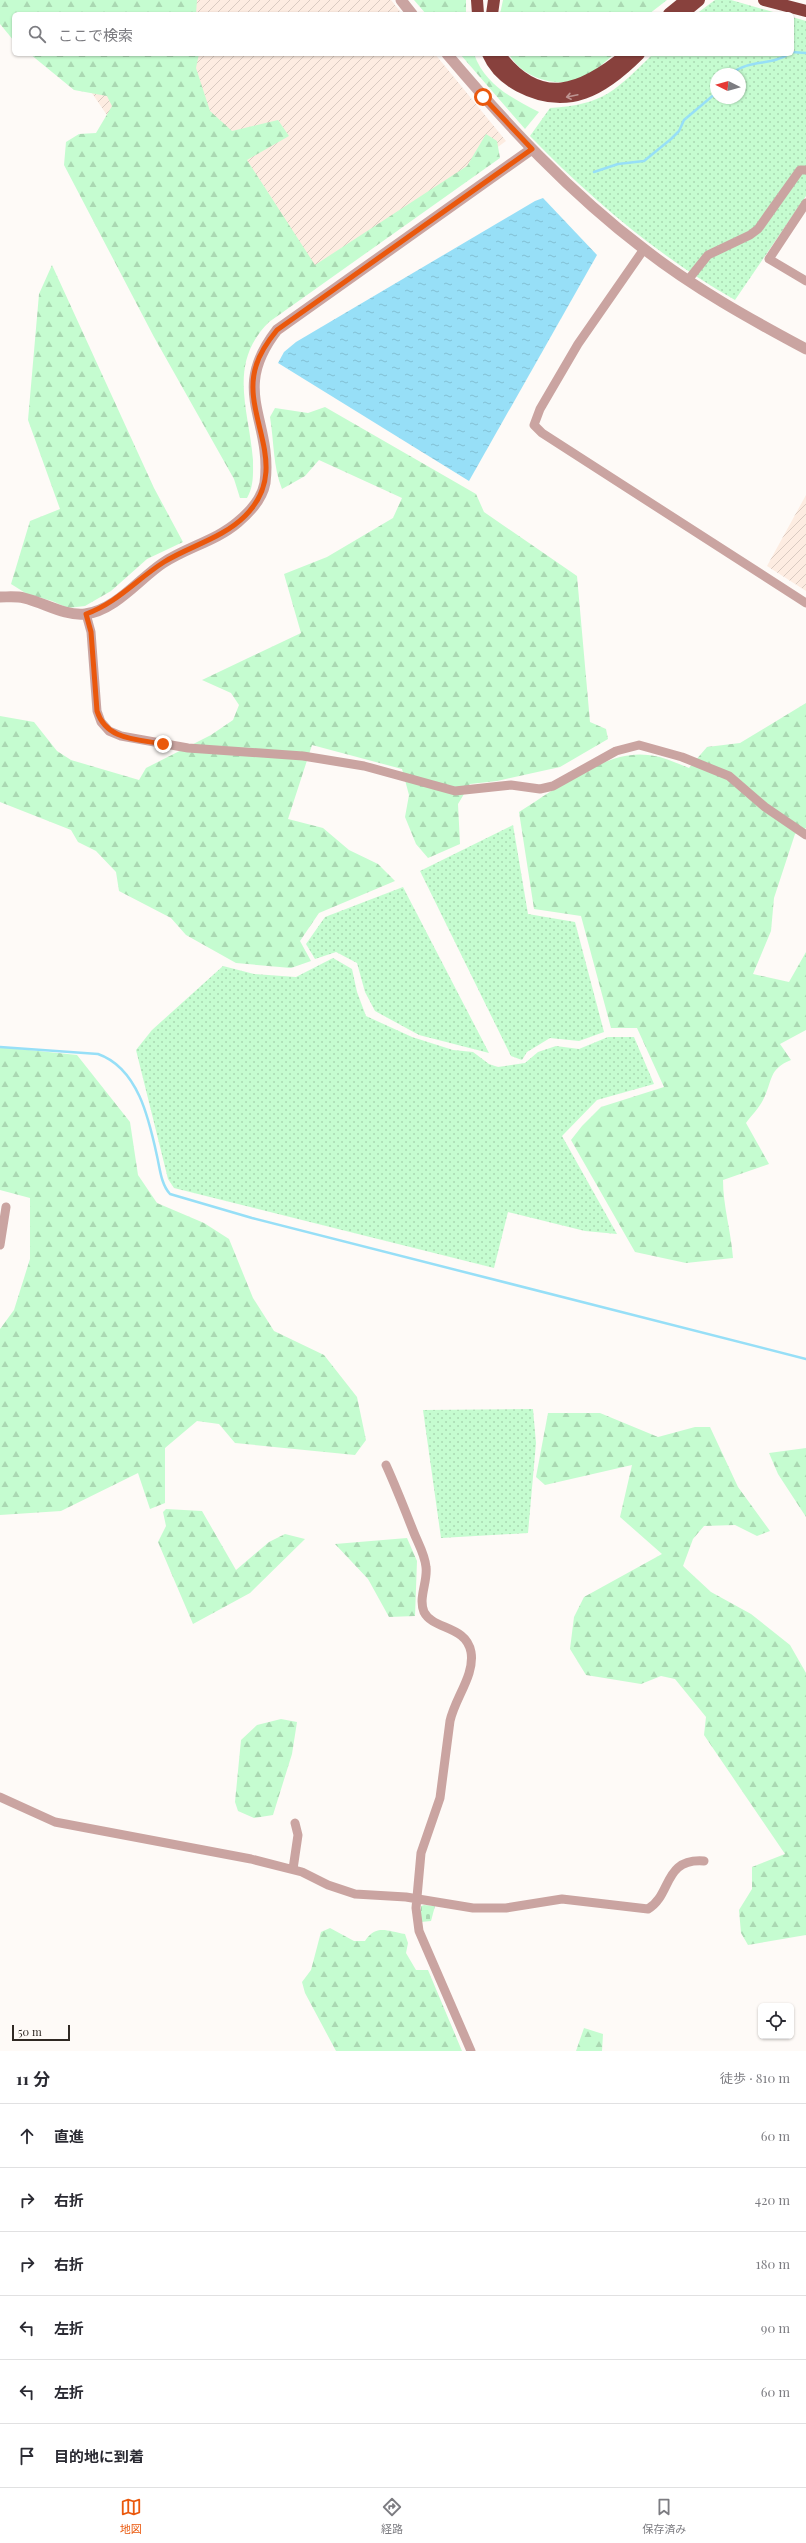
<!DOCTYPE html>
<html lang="ja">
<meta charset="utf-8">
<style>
body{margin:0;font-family:"Playfair Display","Noto Sans JP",serif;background:#f7f7f7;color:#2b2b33}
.controls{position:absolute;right:12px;bottom:12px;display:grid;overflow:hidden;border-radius:6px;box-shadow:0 1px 3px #0004}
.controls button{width:36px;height:36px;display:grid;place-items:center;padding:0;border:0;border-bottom:1px solid #e1e1e2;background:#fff;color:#2b2b33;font:20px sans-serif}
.compass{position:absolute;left:710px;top:68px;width:36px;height:36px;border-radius:50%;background:#fff;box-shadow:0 1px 3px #0004;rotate:275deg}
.scale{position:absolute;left:12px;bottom:10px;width:58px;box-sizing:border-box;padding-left:4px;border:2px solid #302924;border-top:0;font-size:11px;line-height:14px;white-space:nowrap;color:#302924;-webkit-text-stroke:3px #fefaf7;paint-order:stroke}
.stop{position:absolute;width:12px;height:12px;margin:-9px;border:3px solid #ea580c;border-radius:50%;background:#fff}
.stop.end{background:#ea580c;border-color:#fff;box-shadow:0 1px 4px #0008}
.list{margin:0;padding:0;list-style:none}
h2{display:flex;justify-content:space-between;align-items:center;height:52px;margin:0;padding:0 16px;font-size:17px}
h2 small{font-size:13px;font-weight:400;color:#7c7c81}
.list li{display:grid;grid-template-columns:26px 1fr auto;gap:12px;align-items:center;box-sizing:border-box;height:64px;padding:0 16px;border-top:1px solid #e1e1e2}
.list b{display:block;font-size:15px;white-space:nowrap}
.list em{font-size:13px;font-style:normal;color:#7c7c81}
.icon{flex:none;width:22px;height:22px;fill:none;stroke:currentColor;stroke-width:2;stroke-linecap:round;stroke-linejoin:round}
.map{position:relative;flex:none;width:806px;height:2051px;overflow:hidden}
.search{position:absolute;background:#fff;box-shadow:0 1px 3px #0004;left:12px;right:12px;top:12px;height:44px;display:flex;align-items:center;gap:10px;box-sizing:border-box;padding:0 14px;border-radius:6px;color:#7c7c81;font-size:15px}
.sheet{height:436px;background:#fff}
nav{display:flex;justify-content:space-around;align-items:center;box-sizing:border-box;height:56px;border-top:1px solid #e1e1e2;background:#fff;font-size:11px;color:#7c7c81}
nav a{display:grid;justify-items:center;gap:2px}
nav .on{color:#ea580c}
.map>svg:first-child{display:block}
</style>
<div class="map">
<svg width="806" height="2051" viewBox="0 0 806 2051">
<defs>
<pattern id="industrial-furrows" width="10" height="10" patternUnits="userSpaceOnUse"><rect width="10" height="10" fill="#fdece1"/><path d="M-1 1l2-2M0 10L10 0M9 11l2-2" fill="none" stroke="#d9cac1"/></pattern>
<pattern id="grass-dots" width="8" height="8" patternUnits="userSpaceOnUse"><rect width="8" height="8" fill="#c5fcd0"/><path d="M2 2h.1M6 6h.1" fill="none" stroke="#aad8b2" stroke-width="1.8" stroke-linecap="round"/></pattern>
<pattern id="forest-firs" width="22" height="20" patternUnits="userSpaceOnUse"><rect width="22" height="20" fill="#c5fcd0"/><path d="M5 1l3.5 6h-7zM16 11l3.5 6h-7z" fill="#aad8b2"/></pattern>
<pattern id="cemetery-stones" width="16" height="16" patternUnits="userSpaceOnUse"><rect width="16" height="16" fill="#c5fcd0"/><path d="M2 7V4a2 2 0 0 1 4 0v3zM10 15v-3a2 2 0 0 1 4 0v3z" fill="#aad8b2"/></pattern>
<pattern id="water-ripples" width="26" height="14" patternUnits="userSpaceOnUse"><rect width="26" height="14" fill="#97dff7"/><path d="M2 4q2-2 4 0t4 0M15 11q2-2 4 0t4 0" fill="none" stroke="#82bfd4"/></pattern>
</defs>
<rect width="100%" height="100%" fill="#fefaf7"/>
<path fill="url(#industrial-furrows)" d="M136,0H391L402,14H128Z
M103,54H435L506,141L252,327L85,83Z
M806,495V591L767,566Z"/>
<path fill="url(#grass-dots)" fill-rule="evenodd" d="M715,0H731L780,14H696Z
M792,17L806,21V196L735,300C658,256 591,199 530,136L550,108C604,105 616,90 653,54H792ZM716,74H740V98H716Z
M513,825L528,914L575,922L604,1032L579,1041L550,1038L527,1052L522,1060L511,1056L420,871Z
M403,887L489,1053L419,1035L375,1011L365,992L357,963L336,952L315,959L306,944L325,917Z
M333,958L352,969L357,992L366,1016L412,1037L453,1050L473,1052L489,1064L498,1067L525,1063L538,1052L556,1046L579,1049L608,1037H634L654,1084L597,1100L562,1136L617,1234L585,1231L508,1212L494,1268L174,1188L168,1179L136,1050L152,1030L223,966L254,974L296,977Z
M533,1409L536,1443L528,1533L441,1538L423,1410Z"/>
<path fill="url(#forest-firs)" d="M0,0H197L196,14H14V41L0,24Z
M414,0H466V14H426Z
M503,0H667L649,14H500Z
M30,54H199L196,68L210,111L232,131L278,120L289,136L247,160L315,265L467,166L486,134L497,141L500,158L269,322C227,364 249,409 253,460C253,474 254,486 247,498H240L234,479L154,337L64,165L66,142L79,134L96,133L112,106L107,96L74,90Z
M460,54H474C485,85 512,98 539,112L525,129Z
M509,54H614C604,63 594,72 582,78C557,89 522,78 509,54Z
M52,265L154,488L183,542L147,559L111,591L85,606L68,608L52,601L27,594L11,584L30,521L60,509L28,420L39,294Z
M325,407L476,494L484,512L577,576L590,722L606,729L608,739L560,767L497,781L470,784L458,804L460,844L428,858L416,844L405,817L409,795L402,769L312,745L288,819L323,828L349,850L378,864L395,881L319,913L300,941L311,961L291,968L236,963L186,935L171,918L119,891L116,872L96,851L78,842L71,830L0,802V716L34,722L57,751L71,760L139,780L146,768L211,735L233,720L239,705L231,693L202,680L301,633L284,574L327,557L393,518L402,498L319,460L305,476L282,489C273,467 274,441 270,417L275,408L308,413Z
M806,703V828L795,834L774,898L771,931L753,974L789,982L806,952V1030L780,1044L791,1060C768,1069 773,1081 763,1100C759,1108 751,1116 746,1123L769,1164L723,1180C723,1206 731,1231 733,1258L686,1263L635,1252L571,1140L582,1126L601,1107L664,1087L637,1028H611L581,916L534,909L519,812C553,791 606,749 648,755C662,756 676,763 689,768L707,747L740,743Z
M0,1047L77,1055L130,1122L138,1175L157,1203L204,1223L229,1239L253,1298L274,1331L324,1355L357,1397L366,1440L355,1455L235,1443L219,1424L197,1421L165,1448V1503L150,1509L138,1473L61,1511L0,1515V1329L14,1310L30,1259V1198L0,1190Z
M548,1413H600L658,1437L695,1427H710L738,1487L770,1531L757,1536L735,1525L704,1526L693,1539L683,1566L711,1592L751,1614L790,1645L806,1673V1935L748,1945L741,1933L739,1910L752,1889V1867L785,1854L704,1735L706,1717L675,1679L661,1676L641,1684L586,1675L570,1649L574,1617L584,1597L662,1554L620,1517L632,1465L545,1485L536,1477Z
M806,1448V1517L778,1474L769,1453Z
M166,1509L202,1511L236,1570L269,1542L285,1534L305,1539L250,1593L193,1624L158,1542L166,1526L163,1512Z
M407,1538L417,1561L415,1616L389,1617L368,1579L335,1544Z
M281,1719L297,1722L292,1754L273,1815L254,1818L238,1811L235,1802L241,1740L257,1725Z
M330,1928L354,1941H365C376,1924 387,1931 405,1934L408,1943L406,1953L416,1970H428L462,2051H336L305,1993L302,1982L311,1970L321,1932Z
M584,2028L603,2034L602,2051H576Z"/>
<path fill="url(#cemetery-stones)" d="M424,1905L435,1906L431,1921L421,1922V1906Z"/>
<path fill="url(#water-ripples)" d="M543,198L597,255L469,481L278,363L284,352L296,342L535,201Z"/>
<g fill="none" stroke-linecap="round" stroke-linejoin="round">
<path stroke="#97dff7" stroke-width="2.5" d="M792,52L806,53
M731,74C749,59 771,66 789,54
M594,172L618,164L644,161L671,139L679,131L684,120L716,93
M0,1047L98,1054C138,1068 149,1119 157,1156C160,1169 161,1184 170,1194L252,1218L806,1359"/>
<path stroke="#caa4a1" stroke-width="9" d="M806,203L769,259L806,281
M644,249L578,344L540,409L534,425L542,433L806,603
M688,280L708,255L750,235L758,229L800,170H806
M86,614L91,632L97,711L101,722L109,731L121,736L188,748L303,756L364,766L455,791L511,785L540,789L553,786L616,751L639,745L682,757L729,776L765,807L806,835
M0,1245L6,1207
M386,1465C396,1487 405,1510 414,1533C418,1543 425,1555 426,1567C428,1581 418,1598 424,1612C433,1630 466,1625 471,1652C475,1675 455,1698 450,1721L440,1798L421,1853L416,1908L419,1931L471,2051
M0,1797L55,1822L251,1859L302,1872L328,1885L355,1894L406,1897L473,1908H506L562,1899L648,1909C672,1895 663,1858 704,1861
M293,1869L298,1835L295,1823"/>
<path stroke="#caa4a1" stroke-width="11" d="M401,0L412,14
M447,54C507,125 570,193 644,249C694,288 750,319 806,349
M0,597C8,597 17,596 24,598C45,603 64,616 85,614C115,611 140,578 163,563C187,547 216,541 238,522C250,512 262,499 265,483C273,419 229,392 277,330L532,149"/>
<path stroke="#88413d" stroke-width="12" d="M477,0L478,14
M764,0L806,11
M492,14L494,0
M669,14L686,0
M682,14L699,0
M488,54C494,68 506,79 519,86C568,112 604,89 639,54
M499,54C540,109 582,91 627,54"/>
</g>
<defs><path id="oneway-shaft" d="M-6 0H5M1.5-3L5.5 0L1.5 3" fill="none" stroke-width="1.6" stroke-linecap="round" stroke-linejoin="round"/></defs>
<use stroke="#bd9491" href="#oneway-shaft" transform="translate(572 96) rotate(168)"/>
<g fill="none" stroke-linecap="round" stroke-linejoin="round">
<path stroke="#ea580c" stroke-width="5" d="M163,744C136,739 106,740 97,711L91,632L86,614C117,603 137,579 164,562C190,546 223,538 245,516C294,467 240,416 256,366C260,352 268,341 277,330L532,149L483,97"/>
</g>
</svg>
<div class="controls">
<button><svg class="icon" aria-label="locate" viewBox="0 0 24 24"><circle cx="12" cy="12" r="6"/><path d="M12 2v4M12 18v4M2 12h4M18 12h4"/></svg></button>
</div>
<svg class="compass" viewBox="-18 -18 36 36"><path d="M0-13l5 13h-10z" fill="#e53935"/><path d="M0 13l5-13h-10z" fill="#7c7c81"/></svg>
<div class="scale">50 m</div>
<div class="stop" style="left:483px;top:97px"></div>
<div class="stop end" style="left:163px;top:744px"></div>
<div class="search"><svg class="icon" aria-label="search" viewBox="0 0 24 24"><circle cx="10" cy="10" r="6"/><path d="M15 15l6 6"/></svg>ここで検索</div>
</div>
<section class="sheet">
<h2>11 分<small>徒歩 · 810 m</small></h2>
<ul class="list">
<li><svg class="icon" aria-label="ahead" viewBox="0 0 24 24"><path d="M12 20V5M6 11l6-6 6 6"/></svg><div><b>直進</b></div><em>60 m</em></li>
<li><svg class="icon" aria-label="right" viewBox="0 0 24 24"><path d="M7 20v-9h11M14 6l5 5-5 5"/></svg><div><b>右折</b></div><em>420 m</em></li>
<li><svg class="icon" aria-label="right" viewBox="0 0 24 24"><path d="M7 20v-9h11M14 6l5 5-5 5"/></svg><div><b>右折</b></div><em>180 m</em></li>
<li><svg class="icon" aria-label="left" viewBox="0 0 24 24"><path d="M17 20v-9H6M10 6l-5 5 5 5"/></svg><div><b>左折</b></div><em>90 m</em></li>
<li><svg class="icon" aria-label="left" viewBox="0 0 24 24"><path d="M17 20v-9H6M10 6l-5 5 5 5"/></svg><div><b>左折</b></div><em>60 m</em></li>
<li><svg class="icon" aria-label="arrive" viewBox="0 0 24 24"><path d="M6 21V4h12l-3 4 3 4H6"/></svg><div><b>目的地に到着</b></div></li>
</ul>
</section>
<nav>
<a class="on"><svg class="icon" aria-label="map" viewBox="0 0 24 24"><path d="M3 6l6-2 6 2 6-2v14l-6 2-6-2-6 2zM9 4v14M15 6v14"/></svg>地図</a>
<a><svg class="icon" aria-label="directions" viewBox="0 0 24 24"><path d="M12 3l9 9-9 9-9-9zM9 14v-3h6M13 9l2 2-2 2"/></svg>経路</a>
<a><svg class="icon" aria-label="saved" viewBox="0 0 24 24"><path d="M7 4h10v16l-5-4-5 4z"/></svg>保存済み</a>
</nav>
